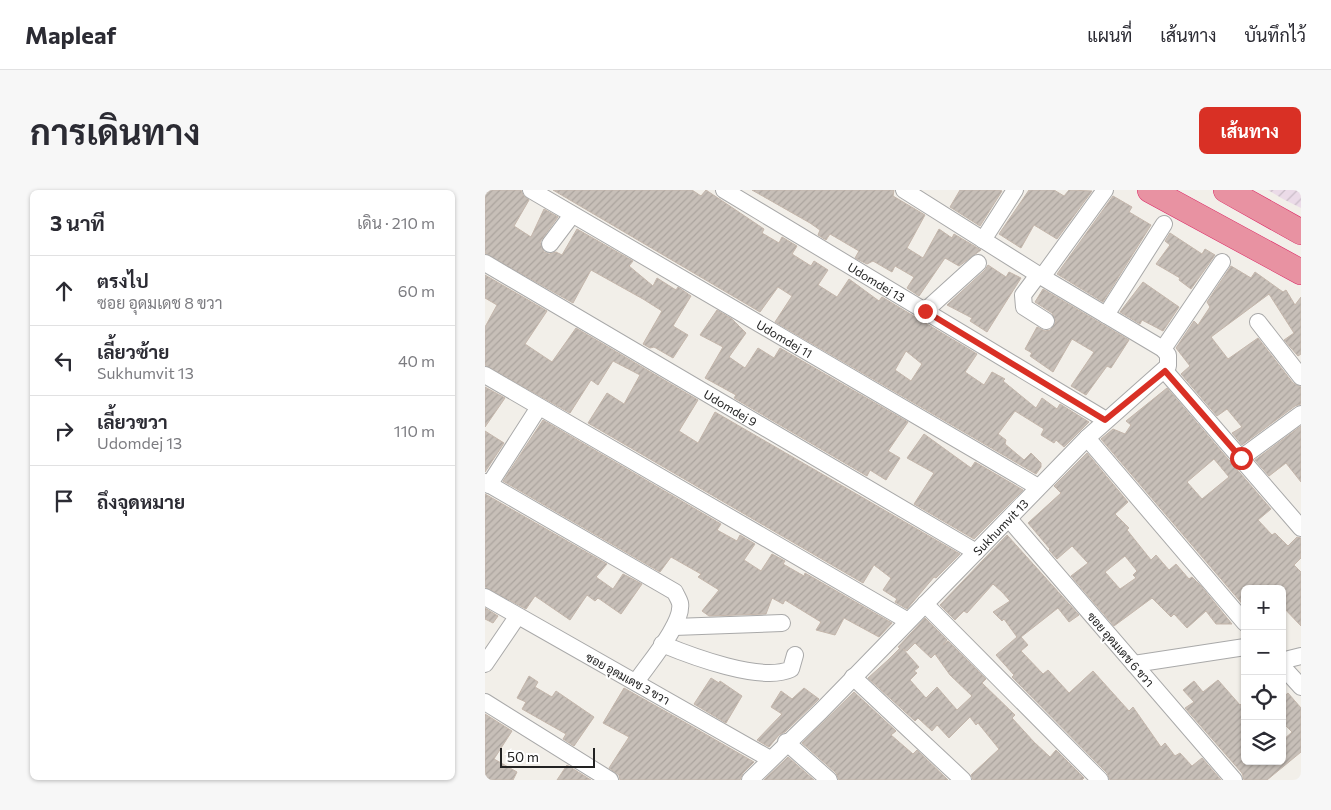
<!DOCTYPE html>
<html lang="th">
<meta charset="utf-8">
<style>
body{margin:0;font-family:Commissioner,Sarabun,sans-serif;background:#f7f7f7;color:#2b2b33}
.controls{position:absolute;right:15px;bottom:15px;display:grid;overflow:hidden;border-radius:8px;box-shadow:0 1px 4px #0004}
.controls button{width:45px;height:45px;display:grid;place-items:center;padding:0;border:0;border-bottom:1px solid #e1e1e2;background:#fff;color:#2b2b33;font:25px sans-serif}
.scale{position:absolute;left:15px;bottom:12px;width:95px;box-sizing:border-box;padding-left:5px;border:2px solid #222;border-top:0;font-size:14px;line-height:18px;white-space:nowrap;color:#222;-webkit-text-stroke:4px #fff;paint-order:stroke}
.stop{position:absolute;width:15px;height:15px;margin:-11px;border:4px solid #d93025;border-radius:50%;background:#fff}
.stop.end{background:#d93025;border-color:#fff;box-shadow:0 1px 5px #0008}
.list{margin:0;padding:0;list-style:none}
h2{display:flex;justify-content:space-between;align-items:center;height:65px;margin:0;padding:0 20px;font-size:21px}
h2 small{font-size:16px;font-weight:400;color:#7c7c81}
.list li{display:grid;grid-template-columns:32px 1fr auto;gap:15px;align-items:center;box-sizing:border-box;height:70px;padding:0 20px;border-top:1px solid #e1e1e2}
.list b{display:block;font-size:19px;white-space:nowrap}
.list p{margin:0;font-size:16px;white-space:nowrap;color:#7c7c81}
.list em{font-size:16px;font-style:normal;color:#7c7c81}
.icon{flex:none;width:28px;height:28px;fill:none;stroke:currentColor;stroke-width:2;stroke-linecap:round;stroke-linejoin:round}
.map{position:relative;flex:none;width:816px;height:590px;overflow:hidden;border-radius:8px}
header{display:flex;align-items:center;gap:30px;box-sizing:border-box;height:70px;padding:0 25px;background:#fff;border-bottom:1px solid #e1e1e2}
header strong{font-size:24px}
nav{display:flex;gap:28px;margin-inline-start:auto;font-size:18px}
.intro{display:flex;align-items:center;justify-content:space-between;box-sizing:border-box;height:120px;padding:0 30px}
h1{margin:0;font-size:35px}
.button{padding:12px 22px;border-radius:8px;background:#d93025;color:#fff;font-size:18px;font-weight:700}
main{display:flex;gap:30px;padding:0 30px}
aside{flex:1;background:#fff;border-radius:8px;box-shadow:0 1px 4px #0004}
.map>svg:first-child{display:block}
</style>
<header>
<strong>Mapleaf</strong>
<nav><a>แผนที่</a><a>เส้นทาง</a><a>บันทึกไว้</a></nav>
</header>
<div class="intro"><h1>การเดินทาง</h1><a class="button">เส้นทาง</a></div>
<main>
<aside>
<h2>3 นาที<small>เดิน · 210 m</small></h2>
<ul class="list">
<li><svg class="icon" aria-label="ahead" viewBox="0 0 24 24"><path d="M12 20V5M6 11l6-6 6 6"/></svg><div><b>ตรงไป</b><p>ซอย อุดมเดช 8 ขวา</p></div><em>60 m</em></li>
<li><svg class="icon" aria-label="left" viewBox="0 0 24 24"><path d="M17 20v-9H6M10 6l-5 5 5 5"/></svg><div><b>เลี้ยวซ้าย</b><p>Sukhumvit 13</p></div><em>40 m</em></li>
<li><svg class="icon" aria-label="right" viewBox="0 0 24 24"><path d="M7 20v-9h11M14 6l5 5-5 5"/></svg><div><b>เลี้ยวขวา</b><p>Udomdej 13</p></div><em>110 m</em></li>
<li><svg class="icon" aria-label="arrive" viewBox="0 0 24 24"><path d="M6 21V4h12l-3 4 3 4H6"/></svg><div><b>ถึงจุดหมาย</b></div></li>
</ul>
</aside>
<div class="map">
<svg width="816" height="590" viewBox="0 0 816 590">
<defs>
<pattern id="industrial-furrows" width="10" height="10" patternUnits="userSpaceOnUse" patternTransform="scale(1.25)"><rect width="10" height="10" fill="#ebdbe8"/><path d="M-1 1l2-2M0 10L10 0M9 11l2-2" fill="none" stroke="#c9bcc7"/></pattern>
<pattern id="building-hatch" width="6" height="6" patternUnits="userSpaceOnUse" patternTransform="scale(1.25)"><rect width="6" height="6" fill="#c7bfb8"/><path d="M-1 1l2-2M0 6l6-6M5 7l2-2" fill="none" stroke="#aba49e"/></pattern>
</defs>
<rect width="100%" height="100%" fill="#f2efe9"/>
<path fill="url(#industrial-furrows)" d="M783,0H816V18L798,9Z"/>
<path fill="url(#building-hatch)" stroke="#c4b6ab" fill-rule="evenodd" d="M0,0H36L38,5L44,10L29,36L46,47L59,19L73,27L55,52L59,62L64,64L71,62L77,65L92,39L148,71L144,76L168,96L172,88L191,100L193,97L206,106L188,136L203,145L188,168L169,157L165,158L158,154L177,121L158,109L106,80L88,113L0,63Z
M68,0H207L216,6L221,0L279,39L277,43L294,53L297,47L312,56L307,64L326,76L329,71L343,80L333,95L352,107L364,89L394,111L397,107L492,164L480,182L499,195L507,182L520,189L518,191L551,218L557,208L572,219L575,214L604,232L579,257L571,250L569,253L556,245L559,239L530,221L513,244L521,250L520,254L539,270L546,263L556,273V277L551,284L290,132L307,106L293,97L275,122ZM421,161L437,174L426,191L410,180Z
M267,0H409L408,6L440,25L422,58L438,68L454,39L467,48L469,44L496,60L474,76L460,68L434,106L422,98L429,87L410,76L407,82L388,71L382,74L370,68L374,61L345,44L341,50L333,45L335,40L325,33Z
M475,0H515L517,1L495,36L465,17Z
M544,0H569L579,6L584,0L607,1L572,49L549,35L536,58L514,44Z
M628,6L647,17L644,22L666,35L618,112L572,84Z
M685,43L717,64L720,59L730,65L706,99L694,90L695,88L671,74L685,55L680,51Z
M503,75L521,87L524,82L536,88L502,142L485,131L487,128L462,115L500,80Z
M746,76L766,88L770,82L798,102L801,100L810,115L816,107V164L813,166L799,150L809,143L784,104L726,147L743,169L773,148L808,193L816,197V214L810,216L757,255L747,243L757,237L742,219L732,226L696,184L705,176L691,158L709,131L713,135L725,117L722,112Z
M0,85L62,121L40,154L67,172L91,138L213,210L194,241L213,253L230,222L475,364L451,388L449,387L422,419L410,412L412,409L398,400L406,388L389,375L378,393L103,233L122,203L139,214L155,185L128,171L113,195L106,190L85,223L0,175V137L12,115L0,108Z
M658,92L694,117L678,141L657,130L655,134L635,122Z
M558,99L644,150L626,178L622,176L601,205L586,196L609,162L587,149L568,182L545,166L547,163L540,159L552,137L560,141L565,140L571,132L567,123L550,112Z
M232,120L247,129L261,143L244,167L260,178L273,158L289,168L295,158L423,232L403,261L415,268L401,290L385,280L382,286L249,208L251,205L220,188L238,157L215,145Z
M0,197L20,208L0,237Z
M682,198L786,319L773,330L787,345L790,343L803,356L812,347L816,348V368L809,375L816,382V436L797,416V399H760V417L616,249L628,239L640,244L646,235L641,231ZM729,269L744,287L717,309L702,292Z
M58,230L236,334L232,340L252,351L255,345L270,354L259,370L276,381L287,364L300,371L298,374L319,386L320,383L407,433L394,447L359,428L350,445L331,440L336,432L300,410L298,414L287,408L281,424L224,426L217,421L234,400L213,387L216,384L186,367L175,382L18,291Z
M816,236V292L801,273L784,286L770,270Z
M0,241L19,253L0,282Z
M439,244L486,278L490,272L538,300L489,349L429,314L449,283L422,268Z
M602,263L643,312L630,324L644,338L642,340L666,370L671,365L684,380L691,374L704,389L707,387L716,396L747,434H731L721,421L702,438L689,424L686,427L667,408L629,436L586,386L603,373L587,356L572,369L564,360L565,359L543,333L576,303L569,296ZM640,366L652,381L648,385L651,388L635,399L620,382Z
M0,304L122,374L111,387L128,399L138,384L157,394L136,424L113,408L110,411L102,405L85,430L50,406L41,419L0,397Z
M522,345L594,425L584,432L573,418L536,447L543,455L536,461L558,484L563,480L584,503L608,481L644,521L648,517L676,557L680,553L690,566L695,563L707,576L717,568L736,590H625L622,583L527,487L529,485L511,465L532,447L519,429L517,431L508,422L525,411L517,402L508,394L482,423L479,421L470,430L455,415Z
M0,418L13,426L8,433L0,429Z
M440,428L462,450L458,455L463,451L501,489L497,493L530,525L527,528L549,552L565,567L571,560L599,588L597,590H488L486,585L514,559L493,533L491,535L485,527L464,548L452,535L447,541L433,528L430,531L383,488L403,470L415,458L413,457ZM430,453L446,468L450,464L465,485L487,506L472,520L452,497L441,508L425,490L432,483L429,481L434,477L418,459L422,461Z
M44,486L53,492L50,497L67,507L71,501L109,527L89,556L78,549L81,544L37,519L41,512L32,508Z
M226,488L234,493L235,491L257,506L241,533L209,514Z
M733,490L755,515L760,511V571H797V551L807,542L797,532V508L803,503L816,518V562L782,590H759L757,583L700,518L709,512L698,500L709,491L718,502Z
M139,498L194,529L269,572L258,583L255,590H135L134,585L124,578L144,547L118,533Z
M319,498L334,509L300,542L294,545L284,557L272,550L297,524L286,517L296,501L307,509Z
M369,502L411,541L406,545L428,564L432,560L463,590H354L351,583L317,553Z
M0,524L27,541L9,569L32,582L28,590H0Z
M303,567L329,590H279Z
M82,575L106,590H72Z"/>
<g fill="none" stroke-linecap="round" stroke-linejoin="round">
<g stroke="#a9a9a9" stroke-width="18">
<g id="minor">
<path id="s1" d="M46,0L553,297"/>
<path id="s2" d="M239,0L621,230"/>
<path d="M498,50L530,0"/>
<path d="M65,54L87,25"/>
<path id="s3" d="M0,73L491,362"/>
<path d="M553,85L538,105L539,117L561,131"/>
<path d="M557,87L620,0"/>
<path d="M440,121L493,73"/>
<path d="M621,125L679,34"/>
<path d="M773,132L816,187"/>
<path d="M678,159L737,72"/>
<path d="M680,181L816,338"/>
<path d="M0,185L423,431"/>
<path d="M602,248L760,433"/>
<path d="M756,268L816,224"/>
<path d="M0,292L190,402C191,405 194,409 195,413C199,433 162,475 151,492"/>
<path d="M4,295L54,217"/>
<path d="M524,329L749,590"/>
<path d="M0,407L285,569"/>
<path d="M440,414L615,590"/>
<path d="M189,437L297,433"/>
<path d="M177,454C206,466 277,493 306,479L310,465"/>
<path d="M0,474L32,427"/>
<path d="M649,474L760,457"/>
<path d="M797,474L804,469L816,466"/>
<path d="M797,476L816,497"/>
<path d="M368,487L478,590"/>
<path d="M0,512L125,590"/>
<path d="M301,552L344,590"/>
<path id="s4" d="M265,590L336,521L602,248L683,176V165L678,159L557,87L419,0"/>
</g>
</g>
<g stroke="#dc2a67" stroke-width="26">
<path id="highway" d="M665,0L816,82
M741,0L816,42"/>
</g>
<use href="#minor" stroke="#fff" stroke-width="16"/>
<use href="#highway" stroke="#e892a2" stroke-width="25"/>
</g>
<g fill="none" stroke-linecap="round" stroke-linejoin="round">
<path stroke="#d93025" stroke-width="6" d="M440,121L620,230L680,181L756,268"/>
</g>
<g text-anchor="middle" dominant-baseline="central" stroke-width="4" stroke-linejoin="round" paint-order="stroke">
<g font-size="12" fill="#222" stroke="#fff">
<text stroke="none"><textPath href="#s2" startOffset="178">Udomdej 13</textPath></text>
<text stroke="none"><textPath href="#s1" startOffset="294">Udomdej 11</textPath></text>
<text stroke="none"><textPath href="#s3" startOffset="285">Udomdej 9</textPath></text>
<text stroke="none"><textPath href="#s4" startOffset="356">Sukhumvit 13</textPath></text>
<text transform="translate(636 459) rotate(49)">ซอย อุดมเดช 6 ขวา</text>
<text transform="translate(143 488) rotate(29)">ซอย อุดมเดช 3 ขวา</text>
</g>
</g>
</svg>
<div class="controls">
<button>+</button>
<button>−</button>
<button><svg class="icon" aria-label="locate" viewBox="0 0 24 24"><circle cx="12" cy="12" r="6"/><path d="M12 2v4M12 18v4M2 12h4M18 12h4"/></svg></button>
<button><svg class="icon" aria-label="layers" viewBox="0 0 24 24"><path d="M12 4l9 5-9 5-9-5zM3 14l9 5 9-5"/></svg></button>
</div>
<div class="scale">50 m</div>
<div class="stop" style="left:756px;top:268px"></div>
<div class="stop end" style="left:440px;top:121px"></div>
</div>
</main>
